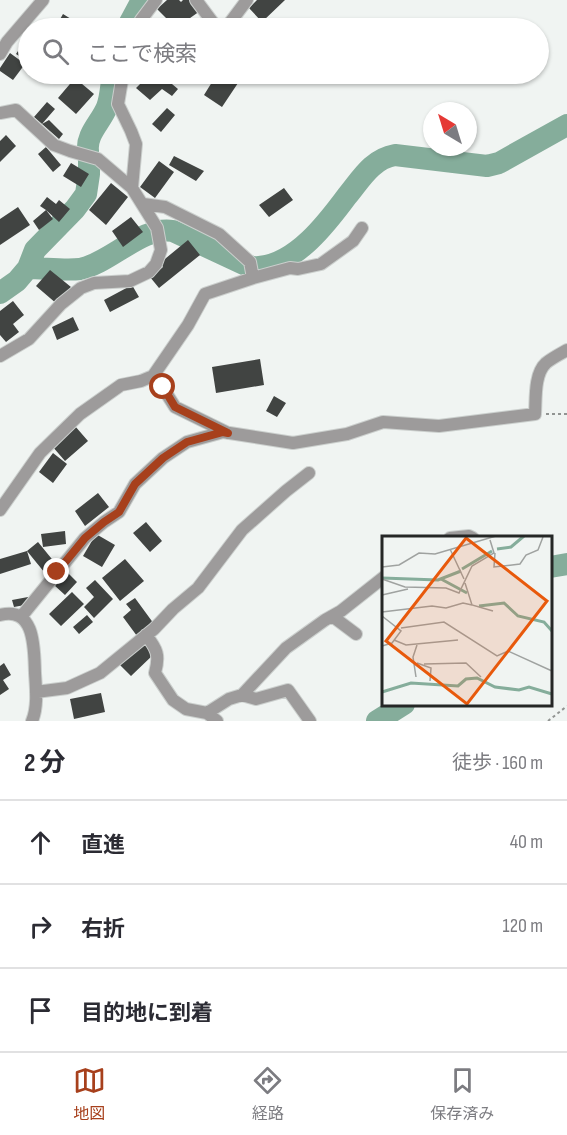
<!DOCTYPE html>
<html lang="ja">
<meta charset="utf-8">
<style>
body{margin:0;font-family:"Sofia Sans Condensed","Noto Sans JP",sans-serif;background:#f7f7f7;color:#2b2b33}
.compass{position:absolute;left:423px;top:102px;width:54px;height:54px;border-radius:50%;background:#fff;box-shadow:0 2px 4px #0004;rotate:322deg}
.stop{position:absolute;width:18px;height:18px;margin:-14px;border:4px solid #a7401c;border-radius:50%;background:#fff}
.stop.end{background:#a7401c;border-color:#fff;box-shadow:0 2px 6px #0008}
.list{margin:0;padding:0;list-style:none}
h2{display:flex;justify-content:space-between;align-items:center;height:78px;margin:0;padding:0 24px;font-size:26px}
h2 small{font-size:20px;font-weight:400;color:#7c7c81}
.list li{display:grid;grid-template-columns:39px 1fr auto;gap:18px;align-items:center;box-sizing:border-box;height:84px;padding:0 24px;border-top:2px solid #e1e1e2}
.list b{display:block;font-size:22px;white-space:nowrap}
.list em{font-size:20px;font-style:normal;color:#7c7c81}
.icon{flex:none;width:33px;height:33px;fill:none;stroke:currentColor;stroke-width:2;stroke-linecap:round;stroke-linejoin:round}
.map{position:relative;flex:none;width:567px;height:721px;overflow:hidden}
.search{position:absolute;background:#fff;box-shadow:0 2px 4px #0004;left:18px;right:18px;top:18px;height:66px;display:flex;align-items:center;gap:15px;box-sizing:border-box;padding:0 21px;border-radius:33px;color:#7c7c81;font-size:22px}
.sheet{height:330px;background:#fff}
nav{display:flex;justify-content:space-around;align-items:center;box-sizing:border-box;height:84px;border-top:2px solid #e1e1e2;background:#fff;font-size:16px;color:#7c7c81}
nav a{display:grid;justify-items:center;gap:3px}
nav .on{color:#a7401c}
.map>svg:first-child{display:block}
</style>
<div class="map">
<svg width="567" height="721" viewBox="0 0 567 721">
<rect width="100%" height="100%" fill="#f0f4f2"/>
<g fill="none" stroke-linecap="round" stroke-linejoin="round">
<path stroke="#85ad9b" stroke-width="22" d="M127,28L142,0
M88,151C86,134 101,122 107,107C111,97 111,84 113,74
M28,268C43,268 66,271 80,269C109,264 143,225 173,231L246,265C250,266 255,268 259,267C296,264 327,223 347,196C361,179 372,159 395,155L487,166L499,163L567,125
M0,293L17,281L28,268L35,250L75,209L86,194L89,174V161
M550,567L567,564
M377,721L404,704"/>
</g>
<path fill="#414442" d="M167,0H179L181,2L183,0H192L200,11L176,28L157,9Z
M257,0H285L262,22L249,8Z
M63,14L84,27L83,28H55Z
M28,36V59L27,61L16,54Z
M10,53L25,64L13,80L0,71V68Z
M150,74H160L178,89L172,96L162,89L150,100L136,88Z
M217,74H230L240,80L222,107L204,95Z
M75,78L94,94L76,114L58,98Z
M47,102L55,109L42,124L34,117Z
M167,108L175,115L161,132L152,124Z
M49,120L63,134L59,139L42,124Z
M6,135L16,146L0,162V141Z
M46,147L61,165L53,172L38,154Z
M174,156L204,171L196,181L169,165Z
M159,161L174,172L155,198L140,187Z
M71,163L89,174L81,187L63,176Z
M111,183L128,197L106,225L89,210Z
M284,188L293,200L269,217L259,205Z
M47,197L56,204L59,200L70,209L59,222L46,210L53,219L39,230L33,221L46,210L40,206Z
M18,207L30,225L0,245V219Z
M131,217L143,232L123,247L112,231Z
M188,240L200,255L159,288L150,277L163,267L160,263Z
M50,270L71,287L57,304L36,286Z
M132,285L139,297L110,312L104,300Z
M13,301L24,315L13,324L19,332L6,342L0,335V311Z
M73,317L79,330L57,340L52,327Z
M260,359L264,385L216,393L212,367Z
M274,396L286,403L277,417L266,411Z
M75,426L88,441L65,461L52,446Z
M53,453L67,464L53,483L39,472Z
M98,493L109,507L85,526L75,511Z
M146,522L162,541L150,552L133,533Z
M65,531L66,544L43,547L41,534Z
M96,534L115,545L102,567L83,556Z
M38,542L60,569L49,578L27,551Z
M27,551L31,564L0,574V559Z
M125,559L144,581L120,601L102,578Z
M66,571L77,582L65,595L54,585Z
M95,580L113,599L94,618L84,607L94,597L86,588Z
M72,592L84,604L61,626L49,614Z
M28,597L30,604L14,607L12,600Z
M135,598L154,624L137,636L123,617L131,610L126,604Z
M87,615L93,622L79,634L73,627Z
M145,643L154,654L131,676L120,665Z
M4,663L11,675L3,680L9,689L0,695V666Z
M101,693L105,712L74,719L70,699Z"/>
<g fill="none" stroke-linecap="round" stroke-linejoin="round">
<g stroke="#cbcfcd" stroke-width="14">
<path id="minor" d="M196,0L217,28
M137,28L141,20L156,0
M226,28L247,0
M0,54L7,42L43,0
M0,113L16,110L54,145L70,151L98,159L132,188
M143,204L165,207L219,234L250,262L253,278L290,268L298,269L321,264L353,241L362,228
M0,356L29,339L61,304L81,288L94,283L130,281L149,272L156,264L161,250L157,228L132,188L136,144L131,131L118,104L123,74
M153,376L163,388L175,407L228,433
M0,510L40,453L80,414L121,385L141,381L153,376L188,325L205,294L253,278
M450,538L469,536L473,538
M0,615C36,606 34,650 35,673C36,689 38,707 32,721
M332,616L356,634
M21,617L85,538L104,522L119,512L135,484L163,458L187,442L223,432L293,443L347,434L383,422L439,426L535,414C536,399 534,374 546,363C552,358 560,354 567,350
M146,635C157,649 160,655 155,673L173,700L186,709L207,713L217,721
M36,692L67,688L100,673L154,629L173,609L198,588L242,530L286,491L309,473
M242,695L286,648L325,620L341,611L384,577
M207,713L229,699L242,695L256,699L288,690L310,721"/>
</g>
<path stroke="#919492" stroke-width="2" stroke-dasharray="3 3" stroke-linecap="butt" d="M546,414H567
M548,721L567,706"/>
<use href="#minor" stroke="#9d9b9b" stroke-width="12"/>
</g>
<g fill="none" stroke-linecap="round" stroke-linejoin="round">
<path stroke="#a7401c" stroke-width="8" d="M57,572L85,538L104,522L119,512L135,484L163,458L187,442L223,432L228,433L175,407L163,387"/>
</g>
<g transform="translate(382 536)">
<rect width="170" height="170" fill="#f0f4f2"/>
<path fill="none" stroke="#85ad9b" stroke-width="3" d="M115,13L129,11L142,0M80,33L110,15M0,42L56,44L79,35M59,43L85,57M97,70L122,67L136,80L162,86L170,95M0,156L29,147L76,150L84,143L95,142L113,151L137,154L147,151L170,158"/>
<path fill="none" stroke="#9fa2a0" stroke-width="1.5" d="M68,13L82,43M113,17L112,31L138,28L144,19L156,14L161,1M0,31L17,29L37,17L53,18L114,0M0,43L23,51L64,52L77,57L90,30L112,17L108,4M83,47L90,69L111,75M0,59L26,53M0,76L50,70L64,72L81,67L90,69M0,80L19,95L10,107L0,110M19,92L62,86L115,120L126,115L170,135M12,104L24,109L76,104M35,127L49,132L48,145M42,128L84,127L99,141M34,141L31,121L35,109"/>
<path fill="#e8590c" fill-opacity="0.15" stroke="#e8590c" stroke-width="3" d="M84,2L165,65L85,168L4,105Z"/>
<rect width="170" height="170" fill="none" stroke="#252726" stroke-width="3"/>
</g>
</svg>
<svg class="compass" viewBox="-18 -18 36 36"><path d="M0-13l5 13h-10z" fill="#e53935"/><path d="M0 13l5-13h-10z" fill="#7c7c81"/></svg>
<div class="stop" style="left:163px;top:387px"></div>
<div class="stop end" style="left:57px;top:572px"></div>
<div class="search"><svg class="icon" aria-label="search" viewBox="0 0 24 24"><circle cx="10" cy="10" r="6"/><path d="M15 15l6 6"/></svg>ここで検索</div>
</div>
<section class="sheet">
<h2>2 分<small>徒歩 · 160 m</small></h2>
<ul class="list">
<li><svg class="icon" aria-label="ahead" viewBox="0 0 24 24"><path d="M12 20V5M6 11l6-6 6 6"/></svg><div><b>直進</b></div><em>40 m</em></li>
<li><svg class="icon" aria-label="right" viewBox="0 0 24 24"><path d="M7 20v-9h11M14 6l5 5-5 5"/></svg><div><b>右折</b></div><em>120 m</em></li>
<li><svg class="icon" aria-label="arrive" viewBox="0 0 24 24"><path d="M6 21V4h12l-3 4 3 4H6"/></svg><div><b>目的地に到着</b></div></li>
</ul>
</section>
<nav>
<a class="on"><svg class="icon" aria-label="map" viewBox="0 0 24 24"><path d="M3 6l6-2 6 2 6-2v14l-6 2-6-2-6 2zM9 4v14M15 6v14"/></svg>地図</a>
<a><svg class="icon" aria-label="directions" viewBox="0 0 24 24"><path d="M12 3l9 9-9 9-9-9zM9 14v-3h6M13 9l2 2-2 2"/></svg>経路</a>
<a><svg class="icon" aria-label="saved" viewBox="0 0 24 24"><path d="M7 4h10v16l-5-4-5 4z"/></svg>保存済み</a>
</nav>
